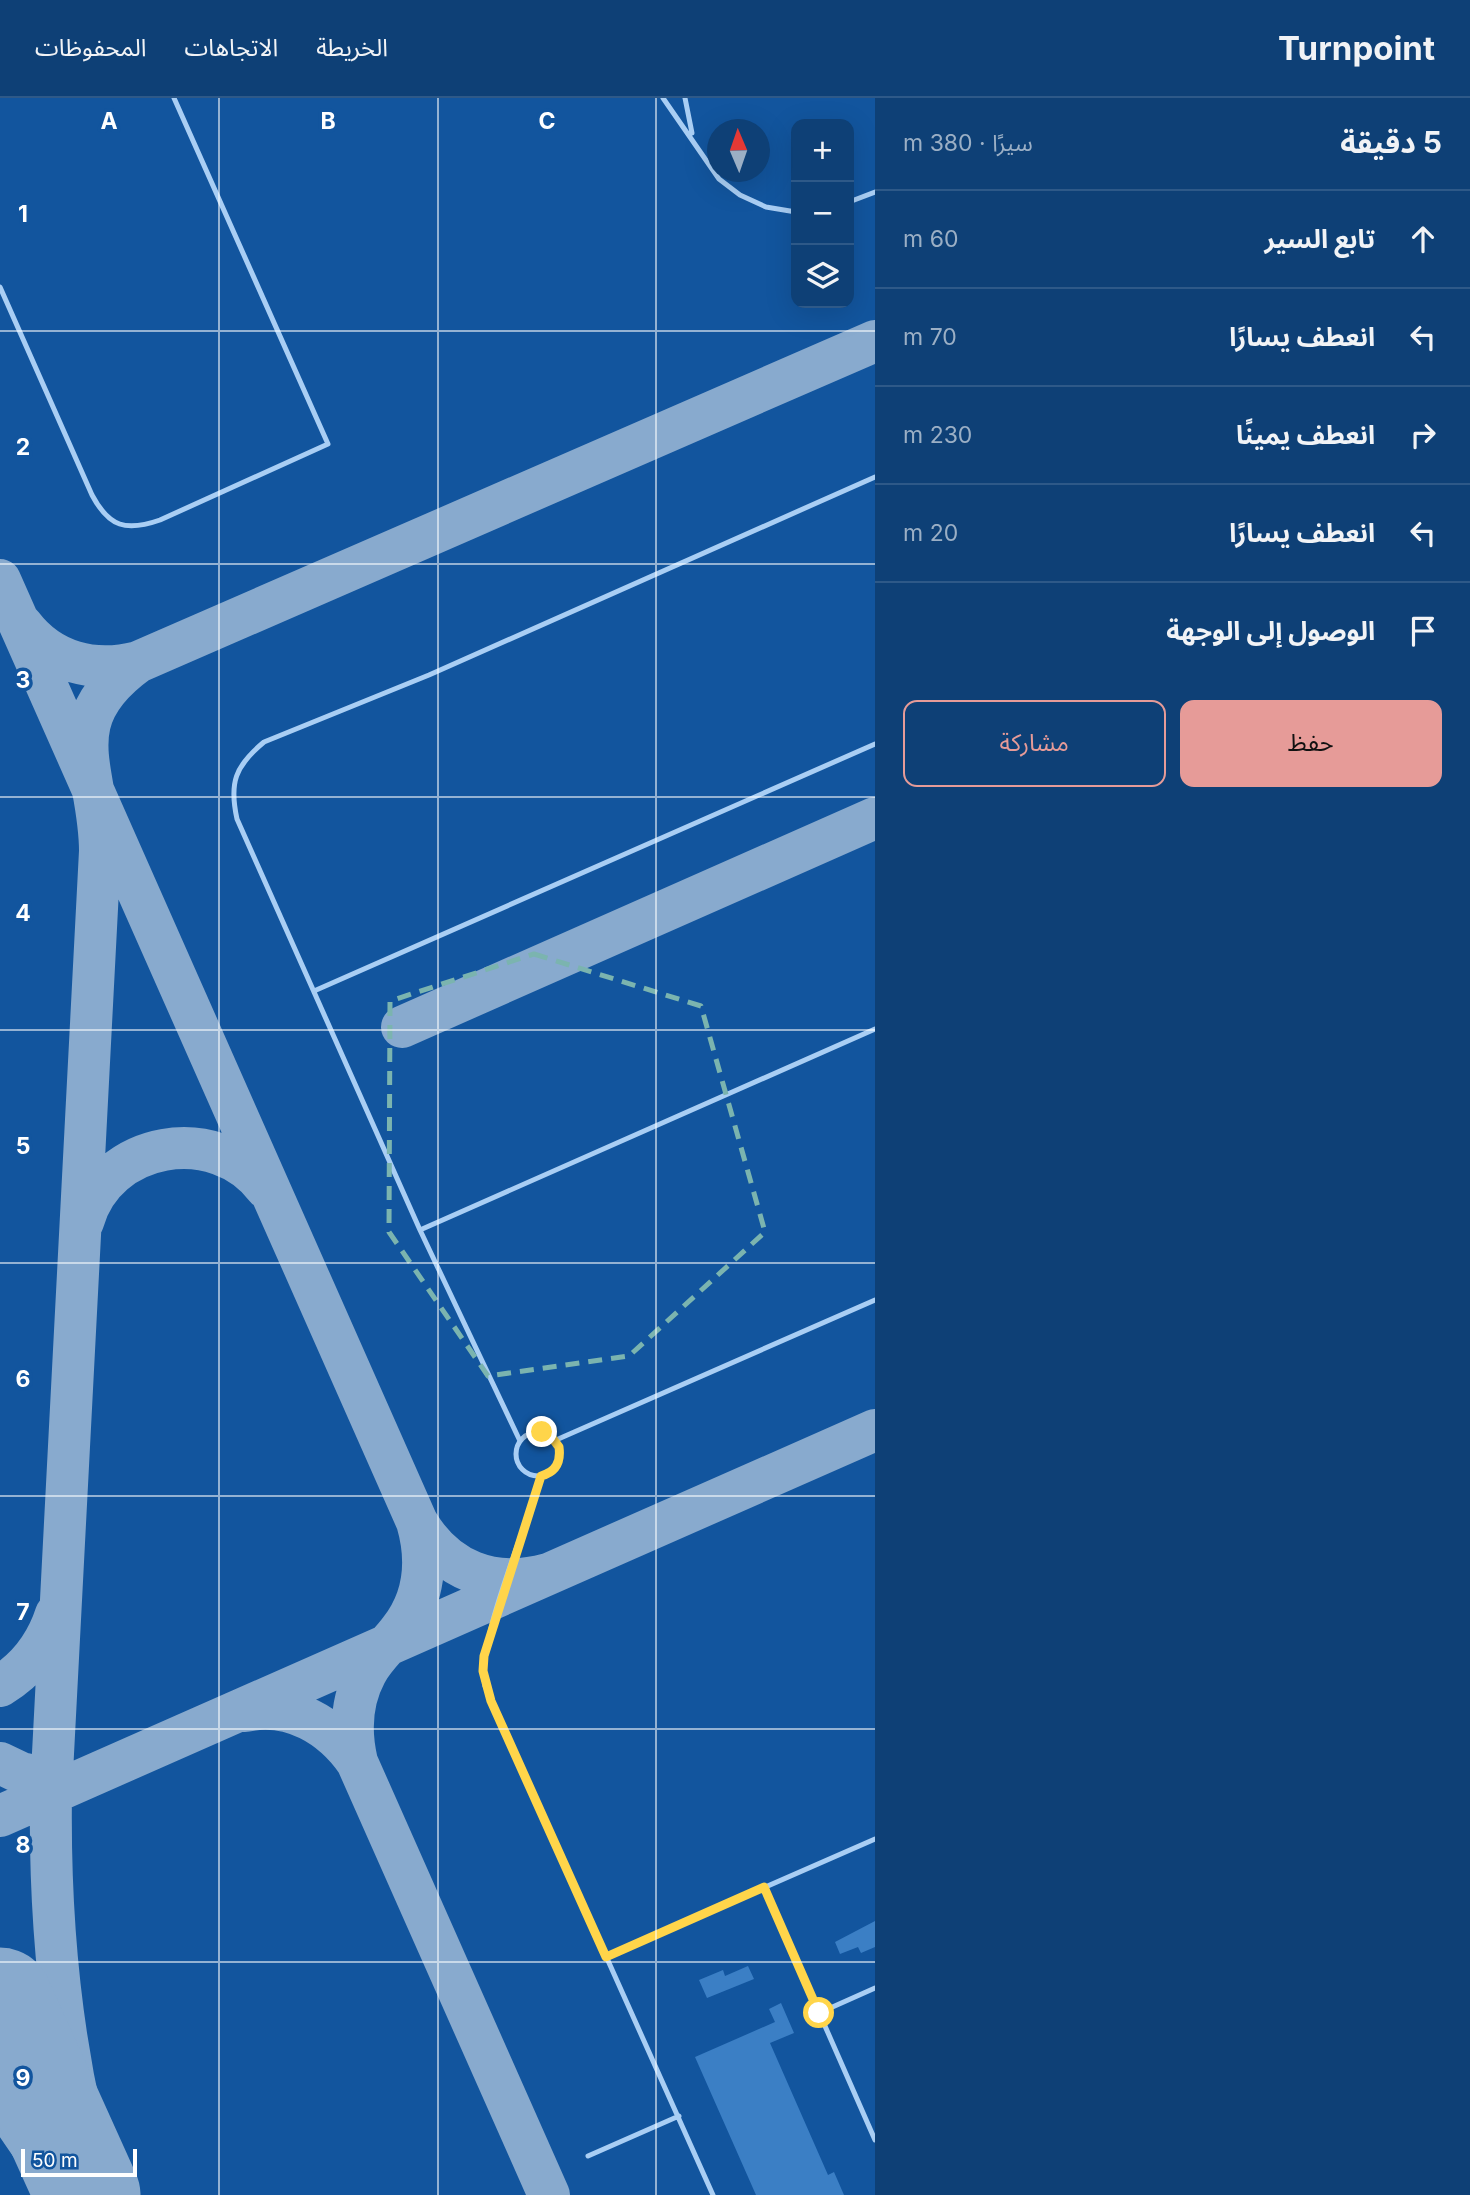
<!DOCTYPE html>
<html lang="ar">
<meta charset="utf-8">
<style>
body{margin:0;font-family:Inter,"Noto Sans Arabic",sans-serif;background:#17477b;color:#f1f3f6;direction:rtl}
.controls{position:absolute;right:21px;top:21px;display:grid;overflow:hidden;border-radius:14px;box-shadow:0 7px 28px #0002}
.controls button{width:63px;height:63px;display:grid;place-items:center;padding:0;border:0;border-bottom:2px solid #2e5988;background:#0e4076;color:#f1f3f6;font:35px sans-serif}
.compass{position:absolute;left:707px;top:21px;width:63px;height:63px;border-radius:50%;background:#0e4076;box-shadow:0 7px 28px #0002;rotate:358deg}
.scale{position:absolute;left:21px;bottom:18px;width:116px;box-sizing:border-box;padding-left:7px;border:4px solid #fff;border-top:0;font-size:19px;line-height:24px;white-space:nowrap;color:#fff;-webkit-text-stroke:5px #12559e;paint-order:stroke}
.stop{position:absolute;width:21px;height:21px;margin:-16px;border:5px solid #ffd54a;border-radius:50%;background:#fff}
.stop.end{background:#ffd54a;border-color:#fff;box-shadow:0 2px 7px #0008}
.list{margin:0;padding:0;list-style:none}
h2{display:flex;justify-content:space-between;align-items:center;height:91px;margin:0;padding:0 28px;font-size:30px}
h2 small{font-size:23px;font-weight:400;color:#9bafc5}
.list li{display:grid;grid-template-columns:46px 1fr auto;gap:21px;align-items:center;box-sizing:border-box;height:98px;padding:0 28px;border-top:2px solid #2e5988}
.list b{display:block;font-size:26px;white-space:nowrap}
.list em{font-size:23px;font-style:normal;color:#9bafc5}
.actions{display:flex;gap:14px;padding:21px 28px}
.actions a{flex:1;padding:16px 0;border:2px solid #e69b98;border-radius:14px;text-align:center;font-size:24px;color:#e69b98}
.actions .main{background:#e69b98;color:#111}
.icon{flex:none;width:38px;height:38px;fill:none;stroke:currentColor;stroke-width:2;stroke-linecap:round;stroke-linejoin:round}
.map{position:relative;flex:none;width:875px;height:2097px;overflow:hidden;direction:ltr}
header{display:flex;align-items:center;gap:42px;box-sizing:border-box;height:98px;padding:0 35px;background:#0e4076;border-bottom:2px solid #2e5988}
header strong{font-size:33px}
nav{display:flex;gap:38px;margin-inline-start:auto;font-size:24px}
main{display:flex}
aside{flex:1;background:#0e4076}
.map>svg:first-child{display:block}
</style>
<header>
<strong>Turnpoint</strong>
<nav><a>الخريطة</a><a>الاتجاهات</a><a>المحفوظات</a></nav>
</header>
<main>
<aside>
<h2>5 دقيقة<small>سيرًا · 380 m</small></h2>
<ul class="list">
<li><svg class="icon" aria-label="ahead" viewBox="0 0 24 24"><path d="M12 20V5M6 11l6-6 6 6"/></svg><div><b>تابع السير</b></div><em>60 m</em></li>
<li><svg class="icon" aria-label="left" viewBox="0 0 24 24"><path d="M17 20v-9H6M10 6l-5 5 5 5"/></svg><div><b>انعطف يسارًا</b></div><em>70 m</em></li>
<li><svg class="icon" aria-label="right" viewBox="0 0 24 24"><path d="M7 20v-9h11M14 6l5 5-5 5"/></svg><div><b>انعطف يمينًا</b></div><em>230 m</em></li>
<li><svg class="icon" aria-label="left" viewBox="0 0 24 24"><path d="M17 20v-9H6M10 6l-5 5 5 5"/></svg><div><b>انعطف يسارًا</b></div><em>20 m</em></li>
<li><svg class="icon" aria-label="arrive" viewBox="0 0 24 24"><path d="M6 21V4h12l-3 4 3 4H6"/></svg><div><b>الوصول إلى الوجهة</b></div></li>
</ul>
<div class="actions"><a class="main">حفظ</a><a>مشاركة</a></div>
</aside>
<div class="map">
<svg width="875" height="2097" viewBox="0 0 875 2097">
<rect width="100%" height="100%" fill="#12559e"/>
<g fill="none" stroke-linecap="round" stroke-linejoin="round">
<path stroke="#88aace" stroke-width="42" d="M0,482L417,1424C446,1473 493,1491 548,1476
M22,527C51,565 94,575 138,564L875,243
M402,929L875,720
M83,1124C105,1043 216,1024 266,1090
M0,1588C28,1571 46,1547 56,1516
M245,1613C291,1603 332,1628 357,1664L549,2097
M357,1664C350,1634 351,1603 366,1575C375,1558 389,1547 400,1532C425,1500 428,1462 417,1424
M0,1665L21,1675L52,1682
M0,1718L875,1332
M0,2002L65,2097
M102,2097C62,1967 49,1829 51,1694L100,753C100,672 54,625 138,564"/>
<path stroke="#88aace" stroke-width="105" d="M0,1902L88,2097"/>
</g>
<path fill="#3b7fc5" d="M875,1823V1849L861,1855L858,1849L840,1856L835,1844Z
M748,1868L754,1881L707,1900L699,1882L723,1872L725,1878Z
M781,1905L794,1935L770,1945L828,2077L834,2074L844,2097H756L695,1959L775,1924L769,1911Z"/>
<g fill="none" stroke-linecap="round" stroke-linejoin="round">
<path stroke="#a9cef4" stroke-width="5" d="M663,0L719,81L740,97L766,109L796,114
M685,0L692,35
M849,104L875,94
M0,189L92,397C109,429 126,434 160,422L328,346L174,0
M314,893L875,646
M420,1132L875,931
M516 1356a22 22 0 1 1 44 0a22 22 0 1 1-44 0Z
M556,1342L875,1202
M520,1343L420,1132L237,721C229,685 235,668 264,644L429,577L875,379
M541,1378C526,1432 477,1539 485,1588L713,2097
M764,1789L875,2042
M606,1859L875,1741
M819,1915L875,1890
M588,2058L679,2018"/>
</g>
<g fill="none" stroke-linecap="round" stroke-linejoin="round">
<path stroke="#ffd54a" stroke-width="9" d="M542,1334L550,1337L559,1349C561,1364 556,1374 541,1378L484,1558L483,1573L491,1603L606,1859L764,1789L819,1915"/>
</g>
<path fill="none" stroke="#7bb4af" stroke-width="5" stroke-dasharray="14 9" stroke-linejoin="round" d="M534,856L701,908L765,1134L629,1258L488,1278L389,1134L390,903Z"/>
<path fill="none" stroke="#fff" stroke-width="2" stroke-opacity="0.55" d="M219,0V2097M438,0V2097M656,0V2097M0,233H875M0,466H875M0,699H875M0,932H875M0,1165H875M0,1398H875M0,1631H875M0,1864H875"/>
<g font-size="23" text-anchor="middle" font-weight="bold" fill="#fff" stroke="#12559e" stroke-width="7" stroke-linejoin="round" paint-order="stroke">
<text x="109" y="31">A</text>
<text x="328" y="31">B</text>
<text x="547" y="31">C</text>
<text x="23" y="124">1</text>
<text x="23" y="357">2</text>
<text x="23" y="590">3</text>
<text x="23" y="823">4</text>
<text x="23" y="1056">5</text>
<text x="23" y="1289">6</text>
<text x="23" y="1522">7</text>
<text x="23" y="1755">8</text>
<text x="23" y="1988">9</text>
</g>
</svg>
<div class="controls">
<button>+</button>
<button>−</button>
<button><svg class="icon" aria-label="layers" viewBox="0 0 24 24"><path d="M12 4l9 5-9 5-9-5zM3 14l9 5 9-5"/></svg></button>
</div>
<svg class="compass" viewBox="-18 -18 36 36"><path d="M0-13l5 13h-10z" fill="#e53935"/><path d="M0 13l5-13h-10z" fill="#9bafc5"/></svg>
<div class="scale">50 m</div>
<div class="stop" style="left:819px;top:1915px"></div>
<div class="stop end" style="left:542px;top:1334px"></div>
</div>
</main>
